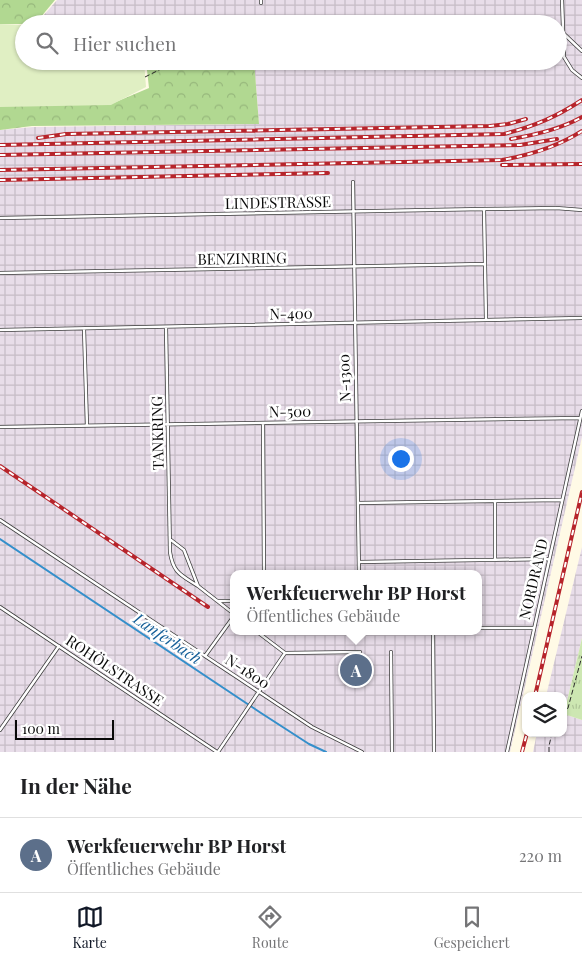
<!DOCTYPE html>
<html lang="de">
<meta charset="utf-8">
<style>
body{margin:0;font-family:"Playfair Display",serif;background:#f2f2f2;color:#202124}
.controls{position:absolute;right:15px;bottom:15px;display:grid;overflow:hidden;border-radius:10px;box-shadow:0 1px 4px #0004}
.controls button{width:45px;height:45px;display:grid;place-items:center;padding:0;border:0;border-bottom:1px solid #e0e0e0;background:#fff;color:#202124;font:25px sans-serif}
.scale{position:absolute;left:15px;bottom:12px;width:99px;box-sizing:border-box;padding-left:5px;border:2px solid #090909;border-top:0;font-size:14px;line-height:18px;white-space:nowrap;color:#090909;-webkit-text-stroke:4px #fff;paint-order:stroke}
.you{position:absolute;left:400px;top:458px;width:18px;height:18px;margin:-12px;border:4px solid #fff;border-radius:50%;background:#1a73e8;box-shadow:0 0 0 8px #1a73e833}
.badge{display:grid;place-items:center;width:32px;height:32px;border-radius:50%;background:#111827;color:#fff;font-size:16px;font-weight:700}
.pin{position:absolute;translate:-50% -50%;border:2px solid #fff;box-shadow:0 1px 5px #0006}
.popup{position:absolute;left:230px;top:570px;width:252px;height:65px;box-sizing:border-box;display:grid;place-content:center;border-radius:10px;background:#fff;filter:drop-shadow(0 1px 4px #0005);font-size:16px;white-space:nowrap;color:#757577}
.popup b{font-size:19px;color:#202124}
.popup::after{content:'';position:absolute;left:50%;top:100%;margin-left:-10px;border:10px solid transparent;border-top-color:#fff}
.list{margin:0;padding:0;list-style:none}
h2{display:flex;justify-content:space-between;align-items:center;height:65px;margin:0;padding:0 20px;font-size:21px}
h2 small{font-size:16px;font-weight:400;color:#757577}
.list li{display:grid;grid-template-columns:32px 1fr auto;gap:15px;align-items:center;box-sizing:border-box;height:75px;padding:0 20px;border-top:1px solid #e0e0e0}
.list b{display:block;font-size:19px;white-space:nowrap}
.list p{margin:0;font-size:16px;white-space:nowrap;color:#757577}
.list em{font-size:16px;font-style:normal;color:#757577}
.icon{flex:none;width:28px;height:28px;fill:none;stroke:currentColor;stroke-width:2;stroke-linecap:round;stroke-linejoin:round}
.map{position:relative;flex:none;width:582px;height:752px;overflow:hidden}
.search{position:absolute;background:#fff;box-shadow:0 1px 4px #0004;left:15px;right:15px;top:15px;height:55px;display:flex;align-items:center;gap:12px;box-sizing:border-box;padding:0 18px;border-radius:28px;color:#757577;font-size:19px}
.sheet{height:140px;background:#fff}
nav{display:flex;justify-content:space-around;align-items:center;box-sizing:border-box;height:70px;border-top:1px solid #e0e0e0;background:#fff;font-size:14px;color:#757577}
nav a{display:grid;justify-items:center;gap:2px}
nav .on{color:#111827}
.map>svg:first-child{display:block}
</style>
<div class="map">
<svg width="582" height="752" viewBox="0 0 582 752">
<defs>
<pattern id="industrial-grid" width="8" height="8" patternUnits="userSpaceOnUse" patternTransform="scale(1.25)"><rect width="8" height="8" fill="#e8dde9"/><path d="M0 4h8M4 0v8" fill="none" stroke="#c6bcc6"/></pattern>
<pattern id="grass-tufts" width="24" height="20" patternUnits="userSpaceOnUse" patternTransform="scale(1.25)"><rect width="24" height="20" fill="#cde7b2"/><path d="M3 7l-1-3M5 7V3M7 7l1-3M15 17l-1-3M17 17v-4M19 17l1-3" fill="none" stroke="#afc598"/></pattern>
<pattern id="forest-crowns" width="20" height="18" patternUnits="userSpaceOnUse" patternTransform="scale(1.25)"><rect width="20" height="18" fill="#b1d891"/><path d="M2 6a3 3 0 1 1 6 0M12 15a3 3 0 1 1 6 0" fill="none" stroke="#97b87c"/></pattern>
</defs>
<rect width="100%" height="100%" fill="#fffae6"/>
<path fill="url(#industrial-grid)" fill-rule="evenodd" d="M57,0H582V437L510,752H0V130L33,127L259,124L254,61H558V24H36ZM234,574H478V631H234Z
M582,547V638L564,714L582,720V752H533L537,733H563V696H546Z"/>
<path fill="url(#grass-tufts)" d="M582,638V720L564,714Z"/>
<path fill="url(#forest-crowns)" d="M0,0H55L35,24H0Z
M146,61H254L259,124L32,126L0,130V106L111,104L149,88Z"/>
<path fill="#e0efc3" d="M0,24L24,25V61H144L146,87L111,105L0,107Z"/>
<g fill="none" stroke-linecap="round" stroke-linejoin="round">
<path stroke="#348fcb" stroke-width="2" d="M0,539L261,713L309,744L326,752"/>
<g stroke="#3c3c3c" stroke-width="4">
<path id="service" d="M562,0L564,57L572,70L582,78
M261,3V0
M563,33L582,51
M353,182L359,574
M484,209L486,320
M0,218L484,209L556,208L582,210
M0,273L484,264
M166,327L170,552C173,573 181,575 198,586
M84,329L87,426
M0,330L582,318
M263,423L264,574
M0,427L580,418
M495,501V560
M358,503L561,500
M0,520L312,727L362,752
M171,540L184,550L198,586L234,614
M359,562L549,559
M218,601H234
M0,607L217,752
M478,628H533
M256,631L285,653L360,652
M433,631L434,752
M391,652L392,752
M205,656L234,616
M0,730L59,646
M218,752L285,653
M507,752L582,411"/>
</g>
<path stroke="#2b2b2b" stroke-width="1" stroke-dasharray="5 2.5" stroke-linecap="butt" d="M145,77L177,61
M563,715L568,708L582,656
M549,752V746L552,733"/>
<use href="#service" stroke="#fff" stroke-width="2.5"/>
<g stroke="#b7242b" stroke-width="4">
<path id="rail" d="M38,138L66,134L490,126L508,124L526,119
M511,139C535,135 561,129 582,117
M0,145L504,134C535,126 556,117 582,100
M0,155L520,145L557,139
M502,165L582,164
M0,170L502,160C531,155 557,147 582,131
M0,180L328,173
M0,466L208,607
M535,696L582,492
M522,752L527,733"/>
</g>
<use href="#rail" stroke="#fff" stroke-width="2" stroke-dasharray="5.5" stroke-linecap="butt"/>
</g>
<g text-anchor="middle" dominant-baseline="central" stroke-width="5" stroke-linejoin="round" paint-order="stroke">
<g font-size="15" fill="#090909" stroke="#fff">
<text transform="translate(278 202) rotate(-1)">LINDESTRASSE</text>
<text transform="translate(242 258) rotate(-1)">BENZINRING</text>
<text transform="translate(291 313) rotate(-1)">N-400</text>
<text transform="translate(344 378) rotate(-92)">N-1300</text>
<text transform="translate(290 411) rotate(-1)">N-500</text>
<text transform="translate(157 433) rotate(-91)">TANKRING</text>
<text transform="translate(533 579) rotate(-77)">NORDRAND</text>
<text transform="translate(115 670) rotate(34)">ROHÖLSTRASSE</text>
<text transform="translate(248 671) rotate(33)">N-1800</text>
</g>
<g font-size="16" font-style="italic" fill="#165f98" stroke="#fff">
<text transform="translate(168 638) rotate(34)">Lanferbach</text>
</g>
</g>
</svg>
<div class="controls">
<button><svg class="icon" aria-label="layers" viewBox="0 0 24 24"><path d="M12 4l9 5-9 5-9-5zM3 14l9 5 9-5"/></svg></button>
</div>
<div class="scale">100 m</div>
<div class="you"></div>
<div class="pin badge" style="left:356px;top:670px;background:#5c6f8a">A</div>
<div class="popup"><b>Werkfeuerwehr BP Horst</b>Öffentliches Gebäude</div>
<div class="search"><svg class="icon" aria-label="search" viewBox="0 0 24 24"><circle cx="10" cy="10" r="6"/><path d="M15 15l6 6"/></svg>Hier suchen</div>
</div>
<section class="sheet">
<h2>In der Nähe<small></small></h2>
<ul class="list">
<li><span class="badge" style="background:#5c6f8a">A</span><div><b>Werkfeuerwehr BP Horst</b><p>Öffentliches Gebäude</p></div><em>220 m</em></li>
</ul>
</section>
<nav>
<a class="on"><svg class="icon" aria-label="map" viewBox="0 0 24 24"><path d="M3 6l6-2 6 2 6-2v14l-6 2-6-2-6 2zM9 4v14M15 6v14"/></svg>Karte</a>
<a><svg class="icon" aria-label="directions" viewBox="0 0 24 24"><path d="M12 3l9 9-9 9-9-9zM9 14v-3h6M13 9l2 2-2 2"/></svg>Route</a>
<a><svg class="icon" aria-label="saved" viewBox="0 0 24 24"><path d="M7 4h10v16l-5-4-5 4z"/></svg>Gespeichert</a>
</nav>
